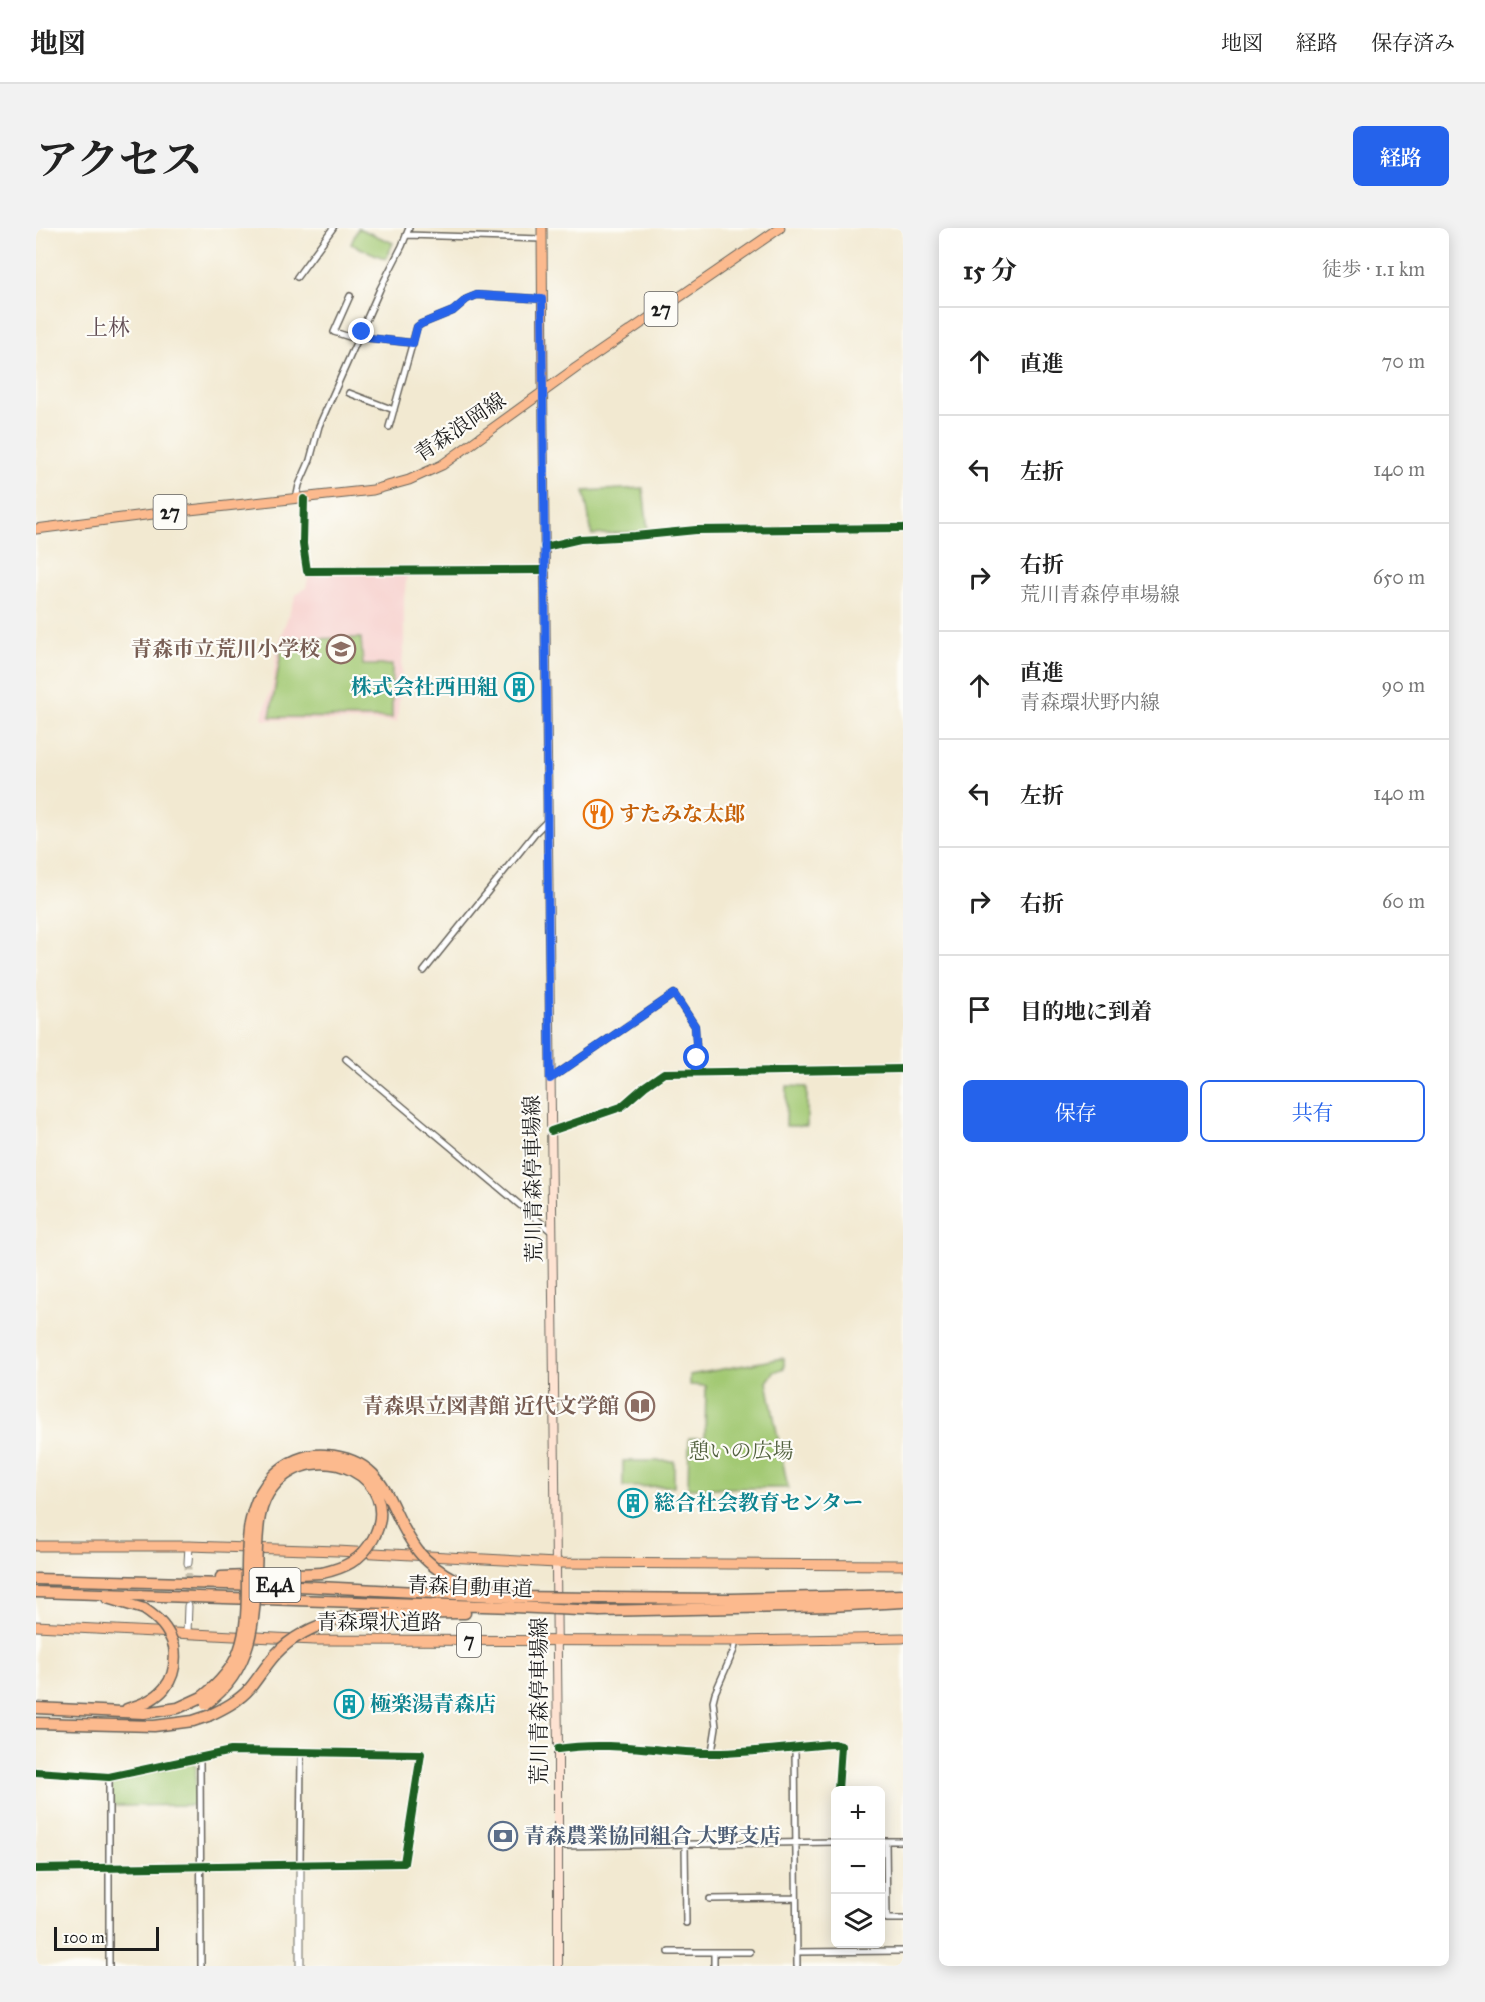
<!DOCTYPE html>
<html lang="ja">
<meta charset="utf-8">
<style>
body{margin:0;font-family:"IM FELL Great Primer","Noto Serif JP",serif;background:#f2f2f2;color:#222}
.controls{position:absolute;right:18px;bottom:18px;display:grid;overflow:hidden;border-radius:9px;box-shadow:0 3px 15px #0003}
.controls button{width:54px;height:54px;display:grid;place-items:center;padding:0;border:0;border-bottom:2px solid #e0e0e0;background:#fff;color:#222;font:30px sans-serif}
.scale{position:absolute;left:18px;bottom:15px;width:105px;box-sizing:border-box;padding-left:6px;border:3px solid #1c1c1c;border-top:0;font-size:16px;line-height:21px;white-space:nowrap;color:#1c1c1c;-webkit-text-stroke:4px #fdfcf7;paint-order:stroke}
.stop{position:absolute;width:18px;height:18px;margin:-14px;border:4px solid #2563eb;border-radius:50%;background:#fff}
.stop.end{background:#2563eb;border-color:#fff;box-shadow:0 2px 6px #0008}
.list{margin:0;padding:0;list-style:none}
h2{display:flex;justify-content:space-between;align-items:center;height:78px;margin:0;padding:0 24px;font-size:26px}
h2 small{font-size:20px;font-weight:400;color:#767676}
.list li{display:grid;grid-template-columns:39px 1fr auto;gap:18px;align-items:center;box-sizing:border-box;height:108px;padding:0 24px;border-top:2px solid #e0e0e0}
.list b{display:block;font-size:22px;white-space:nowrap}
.list p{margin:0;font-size:20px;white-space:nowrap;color:#767676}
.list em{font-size:20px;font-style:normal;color:#767676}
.actions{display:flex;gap:12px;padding:18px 24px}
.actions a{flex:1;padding:14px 0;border:2px solid #2563eb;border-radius:9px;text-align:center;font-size:21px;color:#2563eb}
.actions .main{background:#2563eb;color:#fff}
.icon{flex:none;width:33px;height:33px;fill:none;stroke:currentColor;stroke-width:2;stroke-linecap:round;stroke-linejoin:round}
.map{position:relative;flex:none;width:867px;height:1738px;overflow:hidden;border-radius:9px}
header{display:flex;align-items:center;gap:36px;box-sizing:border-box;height:84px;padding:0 30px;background:#fff;border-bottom:2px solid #e0e0e0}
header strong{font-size:28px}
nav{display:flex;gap:33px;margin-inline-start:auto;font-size:21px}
.intro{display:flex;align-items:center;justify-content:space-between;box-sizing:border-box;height:144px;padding:0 36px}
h1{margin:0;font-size:42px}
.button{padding:15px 27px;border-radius:9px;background:#2563eb;color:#fff;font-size:21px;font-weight:700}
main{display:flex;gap:36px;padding:0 36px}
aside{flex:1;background:#fff;border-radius:9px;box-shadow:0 3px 15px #0003}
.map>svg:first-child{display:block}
</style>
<header>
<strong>地図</strong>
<nav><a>地図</a><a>経路</a><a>保存済み</a></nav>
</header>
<div class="intro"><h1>アクセス</h1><a class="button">経路</a></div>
<main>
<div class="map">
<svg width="867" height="1738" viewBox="0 0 867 1738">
<rect width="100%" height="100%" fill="#fdfcf7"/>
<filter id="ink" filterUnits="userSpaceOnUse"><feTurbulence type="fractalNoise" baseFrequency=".0167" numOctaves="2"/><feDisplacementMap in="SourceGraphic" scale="12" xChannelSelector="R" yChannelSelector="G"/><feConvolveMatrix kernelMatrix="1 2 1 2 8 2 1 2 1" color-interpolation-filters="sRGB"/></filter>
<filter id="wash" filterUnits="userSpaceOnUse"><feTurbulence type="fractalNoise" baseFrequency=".008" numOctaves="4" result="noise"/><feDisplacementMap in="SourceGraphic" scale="24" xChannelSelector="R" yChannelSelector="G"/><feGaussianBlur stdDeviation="1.35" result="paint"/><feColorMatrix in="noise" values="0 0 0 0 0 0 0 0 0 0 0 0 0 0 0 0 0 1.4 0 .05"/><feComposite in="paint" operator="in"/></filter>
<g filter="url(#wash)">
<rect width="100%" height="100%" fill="#f2e9d1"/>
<path fill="#f7d0cd" d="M371,345L368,370V414L361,494L228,492L226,489L236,459L240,428L246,405L260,367L270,360L273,346Z"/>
<path fill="#a3c973" stroke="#607248" stroke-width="1.5" d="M322,0L357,15L350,31L315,16Z
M607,260L612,303L556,307L548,263Z
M325,410L327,437H356V490L234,489L246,419H253V411Z
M751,858L771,859V898H750Z
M748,1130V1140L738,1144L731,1154L752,1260H652L653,1210H669L670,1158L654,1157V1147Z
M587,1233H638V1258L587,1259Z
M156,1534L160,1538L159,1577L80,1578L76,1574L75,1555L79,1551Z"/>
</g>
<g filter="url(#ink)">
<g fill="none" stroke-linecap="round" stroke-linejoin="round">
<path stroke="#c7c0ad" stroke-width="7" stroke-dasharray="7 3.5" stroke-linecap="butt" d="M152,1373V1335"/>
<g stroke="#67645b" stroke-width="8">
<path id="minor" d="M370,7L506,11
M261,49L297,0
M314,68L298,104L323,112
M324,109L377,115
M313,165L358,182
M353,199L381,99L385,96L417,83L431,71L441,67L506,71
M260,271L263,257L274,232L283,198L344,61L366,18L373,0
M268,271L267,316L271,343L508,342
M388,743L499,605L511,593
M310,831L516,1004
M514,851L638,766L659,798L662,844
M759,1519L761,1738
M522,1521C570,1513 620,1523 668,1525C711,1526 754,1519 797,1516L805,1518L802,1562
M676,1524L680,1499L677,1473L679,1465L698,1422L700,1413
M164,1529L165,1738
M0,1544L73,1549L195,1523L385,1526L368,1635L264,1637L265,1525
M844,1613H867
M850,1613L851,1691H867
M649,1616L650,1695
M521,1618L800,1614
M674,1671L760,1670
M633,1724H714
M678,1724V1738
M761,1724L867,1723
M73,1738V1549"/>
</g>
<g stroke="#67645b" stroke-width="9">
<path id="tertiary" d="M509,319L544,311L599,308L660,302L867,300
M515,903L585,879L609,858L628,845L867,841
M152,1335L153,1318
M151,1405L152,1378
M0,1641L264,1637V1738"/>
</g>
<g stroke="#67645b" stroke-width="10">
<path id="secondary" d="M507,163L522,1521V1738"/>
</g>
<g stroke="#67645b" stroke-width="11">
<path id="primary" d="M506,0L507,163
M0,301L117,286L337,262L373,252L406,237L540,140L744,0"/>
</g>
<g stroke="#67645b" stroke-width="11">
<path id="trunk" d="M0,1318H153L301,1323L520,1335L867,1337
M0,1398L278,1412L700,1413L867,1410"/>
</g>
<g stroke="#67645b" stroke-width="13">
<path id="motorway" d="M185,1349L286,1345
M0,1351L263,1358L478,1369
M421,1353L450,1361L461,1362
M0,1364L478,1379
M71,1370L108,1381
M564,1370L695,1371L867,1367
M564,1383L795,1378L867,1374
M308,1389L340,1386L429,1385
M0,1480L108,1485L142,1480L166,1469
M91,1481C124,1472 143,1455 138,1418
M0,1495L118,1498L157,1493L172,1488"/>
</g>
<use href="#minor" stroke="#fff" stroke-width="5"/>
<use href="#tertiary" stroke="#fff" stroke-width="7"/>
<use href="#secondary" stroke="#fee3d2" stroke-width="8"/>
<use href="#primary" stroke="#fcba8e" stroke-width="9"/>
<use href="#trunk" stroke="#fcba8e" stroke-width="9"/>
<use href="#motorway" stroke="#fcba8e" stroke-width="10"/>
<g stroke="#67645b" stroke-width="13" stroke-linecap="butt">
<path id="motorway-bridge" d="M478,1369L564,1370
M478,1379L564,1383
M108,1381C123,1391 132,1400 138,1418
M166,1469C181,1457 196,1442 203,1423C223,1369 193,1293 237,1248C250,1234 270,1225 290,1227C355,1232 350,1282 382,1323C392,1336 406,1345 421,1353
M170,1476C224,1437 218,1378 221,1319C222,1297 223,1276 237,1259C281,1206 370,1250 337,1311C325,1333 308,1340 286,1345
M172,1488C187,1481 203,1473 214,1460C223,1449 230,1437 240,1426C258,1406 283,1396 308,1389"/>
</g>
<use href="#motorway-bridge" stroke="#fcba8e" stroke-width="10"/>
<g stroke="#fdfcf7" stroke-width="11">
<path id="cycleway" d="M268,271L267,316L271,343L508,342
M509,319L544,311L599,308L660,302L867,300
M515,903L585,879L609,858L628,845L867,841
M522,1521C570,1513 620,1523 668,1525C711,1526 754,1519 797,1516L805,1518L802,1562
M0,1544L73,1549L195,1523L385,1526L368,1635L0,1641"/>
</g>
<use href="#cycleway" stroke="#1b5e20" stroke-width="8"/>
</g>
</g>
<g fill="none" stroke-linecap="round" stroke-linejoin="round" filter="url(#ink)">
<path stroke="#2563eb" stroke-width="8" d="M326,104L324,109L377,115L381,99L385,96L417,83L431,71L441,67L506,71L514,851L638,766L659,798L661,830"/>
</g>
<defs>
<g id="school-ring" transform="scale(1.5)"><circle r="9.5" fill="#fdfcf7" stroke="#8d6e63" stroke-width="1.5"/><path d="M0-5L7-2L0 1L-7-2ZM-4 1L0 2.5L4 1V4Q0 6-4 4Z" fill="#8d6e63"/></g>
<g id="building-ring" transform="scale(1.5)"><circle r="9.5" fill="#fdfcf7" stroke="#0f9aa8" stroke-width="1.5"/><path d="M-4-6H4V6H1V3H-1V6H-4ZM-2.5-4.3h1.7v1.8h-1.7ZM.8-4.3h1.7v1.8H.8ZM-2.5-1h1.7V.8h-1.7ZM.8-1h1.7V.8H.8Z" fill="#0f9aa8"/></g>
<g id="restaurant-ring" transform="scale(1.5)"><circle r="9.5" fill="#fdfcf7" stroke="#e8710a" stroke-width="1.5"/><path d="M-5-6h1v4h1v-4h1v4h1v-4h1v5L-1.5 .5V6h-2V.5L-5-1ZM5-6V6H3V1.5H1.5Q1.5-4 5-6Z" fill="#e8710a"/></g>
<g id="library-ring" transform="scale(1.5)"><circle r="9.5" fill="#fdfcf7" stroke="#8d6e63" stroke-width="1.5"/><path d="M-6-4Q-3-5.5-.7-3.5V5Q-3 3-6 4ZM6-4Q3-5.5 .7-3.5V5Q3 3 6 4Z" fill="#8d6e63"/></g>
<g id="bank-ring" transform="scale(1.5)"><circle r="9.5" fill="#fdfcf7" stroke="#5c6f8a" stroke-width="1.5"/><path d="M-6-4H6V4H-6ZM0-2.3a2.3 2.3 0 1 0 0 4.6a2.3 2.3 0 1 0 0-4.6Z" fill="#5c6f8a"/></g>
</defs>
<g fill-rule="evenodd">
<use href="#school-ring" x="305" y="421"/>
<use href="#building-ring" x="483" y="459"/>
<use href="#restaurant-ring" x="562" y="586"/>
<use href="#library-ring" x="604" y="1178"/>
<use href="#building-ring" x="597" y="1275"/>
<use href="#building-ring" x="313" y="1476"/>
<use href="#bank-ring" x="467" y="1608"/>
</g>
<g text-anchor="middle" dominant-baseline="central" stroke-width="4.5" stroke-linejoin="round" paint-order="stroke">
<g fill="#fdfcf7" stroke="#605f5e" stroke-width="1.5">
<rect x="608.5" y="64" width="33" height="34" rx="4.5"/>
<rect x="117.5" y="267" width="33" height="34" rx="4.5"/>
<rect x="213.5" y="1340" width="51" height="34" rx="4.5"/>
<rect x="421" y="1395" width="24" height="34" rx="4.5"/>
</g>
<g font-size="20" font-weight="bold" fill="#1c1c1c">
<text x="625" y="81">27</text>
<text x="134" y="284">27</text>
<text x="239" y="1357">E4A</text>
<text x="433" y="1412">7</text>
</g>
<g font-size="21" fill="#1c1c1c" stroke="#fdfcf7">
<text transform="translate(424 199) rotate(-34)">青森浪岡線</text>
<text transform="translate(497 951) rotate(-91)">荒川青森停車場線</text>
<text transform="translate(434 1359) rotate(2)">青森自動車道</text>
<text x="343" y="1394">青森環状道路</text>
<text transform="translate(503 1473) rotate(-90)">荒川青森停車場線</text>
</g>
<g font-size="21" font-weight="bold" fill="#785e54" stroke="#fdfcf7" text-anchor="end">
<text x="284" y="421">青森市立荒川小学校</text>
<text x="583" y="1178">青森県立図書館 近代文学館</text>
</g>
<g font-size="21" font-weight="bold" fill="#0d838f" stroke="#fdfcf7" text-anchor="start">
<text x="462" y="459" text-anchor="end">株式会社西田組</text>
<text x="618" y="1275">総合社会教育センター</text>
<text x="334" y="1476">極楽湯青森店</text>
</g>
<g font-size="21" font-weight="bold" fill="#c56008" stroke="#fdfcf7" text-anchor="start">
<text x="583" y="586">すたみな太郎</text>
</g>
<g font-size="21" fill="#52613f" stroke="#fdfcf7">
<text x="705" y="1223">憩いの広場</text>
</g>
<g font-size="21" font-weight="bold" fill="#4e5e75" stroke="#fdfcf7" text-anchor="start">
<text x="488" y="1608">青森農業協同組合 大野支店</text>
</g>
<g font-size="22" fill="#624e55" stroke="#fdfcf7">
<text x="72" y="99">上林</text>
</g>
</g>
</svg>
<div class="controls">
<button>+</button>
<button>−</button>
<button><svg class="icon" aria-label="layers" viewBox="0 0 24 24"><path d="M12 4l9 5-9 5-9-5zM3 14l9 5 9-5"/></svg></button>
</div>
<div class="scale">100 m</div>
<div class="stop" style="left:661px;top:830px"></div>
<div class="stop end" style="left:326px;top:104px"></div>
</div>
<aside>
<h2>15 分<small>徒歩 · 1.1 km</small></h2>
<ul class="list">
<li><svg class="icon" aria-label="ahead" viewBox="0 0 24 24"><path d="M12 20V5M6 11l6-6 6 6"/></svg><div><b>直進</b></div><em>70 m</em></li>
<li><svg class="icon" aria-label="left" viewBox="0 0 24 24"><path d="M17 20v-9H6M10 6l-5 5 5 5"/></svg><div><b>左折</b></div><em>140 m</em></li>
<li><svg class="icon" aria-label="right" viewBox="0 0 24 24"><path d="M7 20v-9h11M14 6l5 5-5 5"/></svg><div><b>右折</b><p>荒川青森停車場線</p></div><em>650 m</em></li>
<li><svg class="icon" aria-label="ahead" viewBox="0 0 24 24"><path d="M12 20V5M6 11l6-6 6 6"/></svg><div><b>直進</b><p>青森環状野内線</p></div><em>90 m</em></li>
<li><svg class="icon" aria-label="left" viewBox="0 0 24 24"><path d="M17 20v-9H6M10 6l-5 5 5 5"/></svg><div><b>左折</b></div><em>140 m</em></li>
<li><svg class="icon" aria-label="right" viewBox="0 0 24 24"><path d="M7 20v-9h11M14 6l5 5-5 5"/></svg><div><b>右折</b></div><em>60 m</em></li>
<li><svg class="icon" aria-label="arrive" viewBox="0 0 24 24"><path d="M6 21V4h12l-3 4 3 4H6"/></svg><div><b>目的地に到着</b></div></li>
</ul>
<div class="actions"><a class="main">保存</a><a>共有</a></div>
</aside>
</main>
